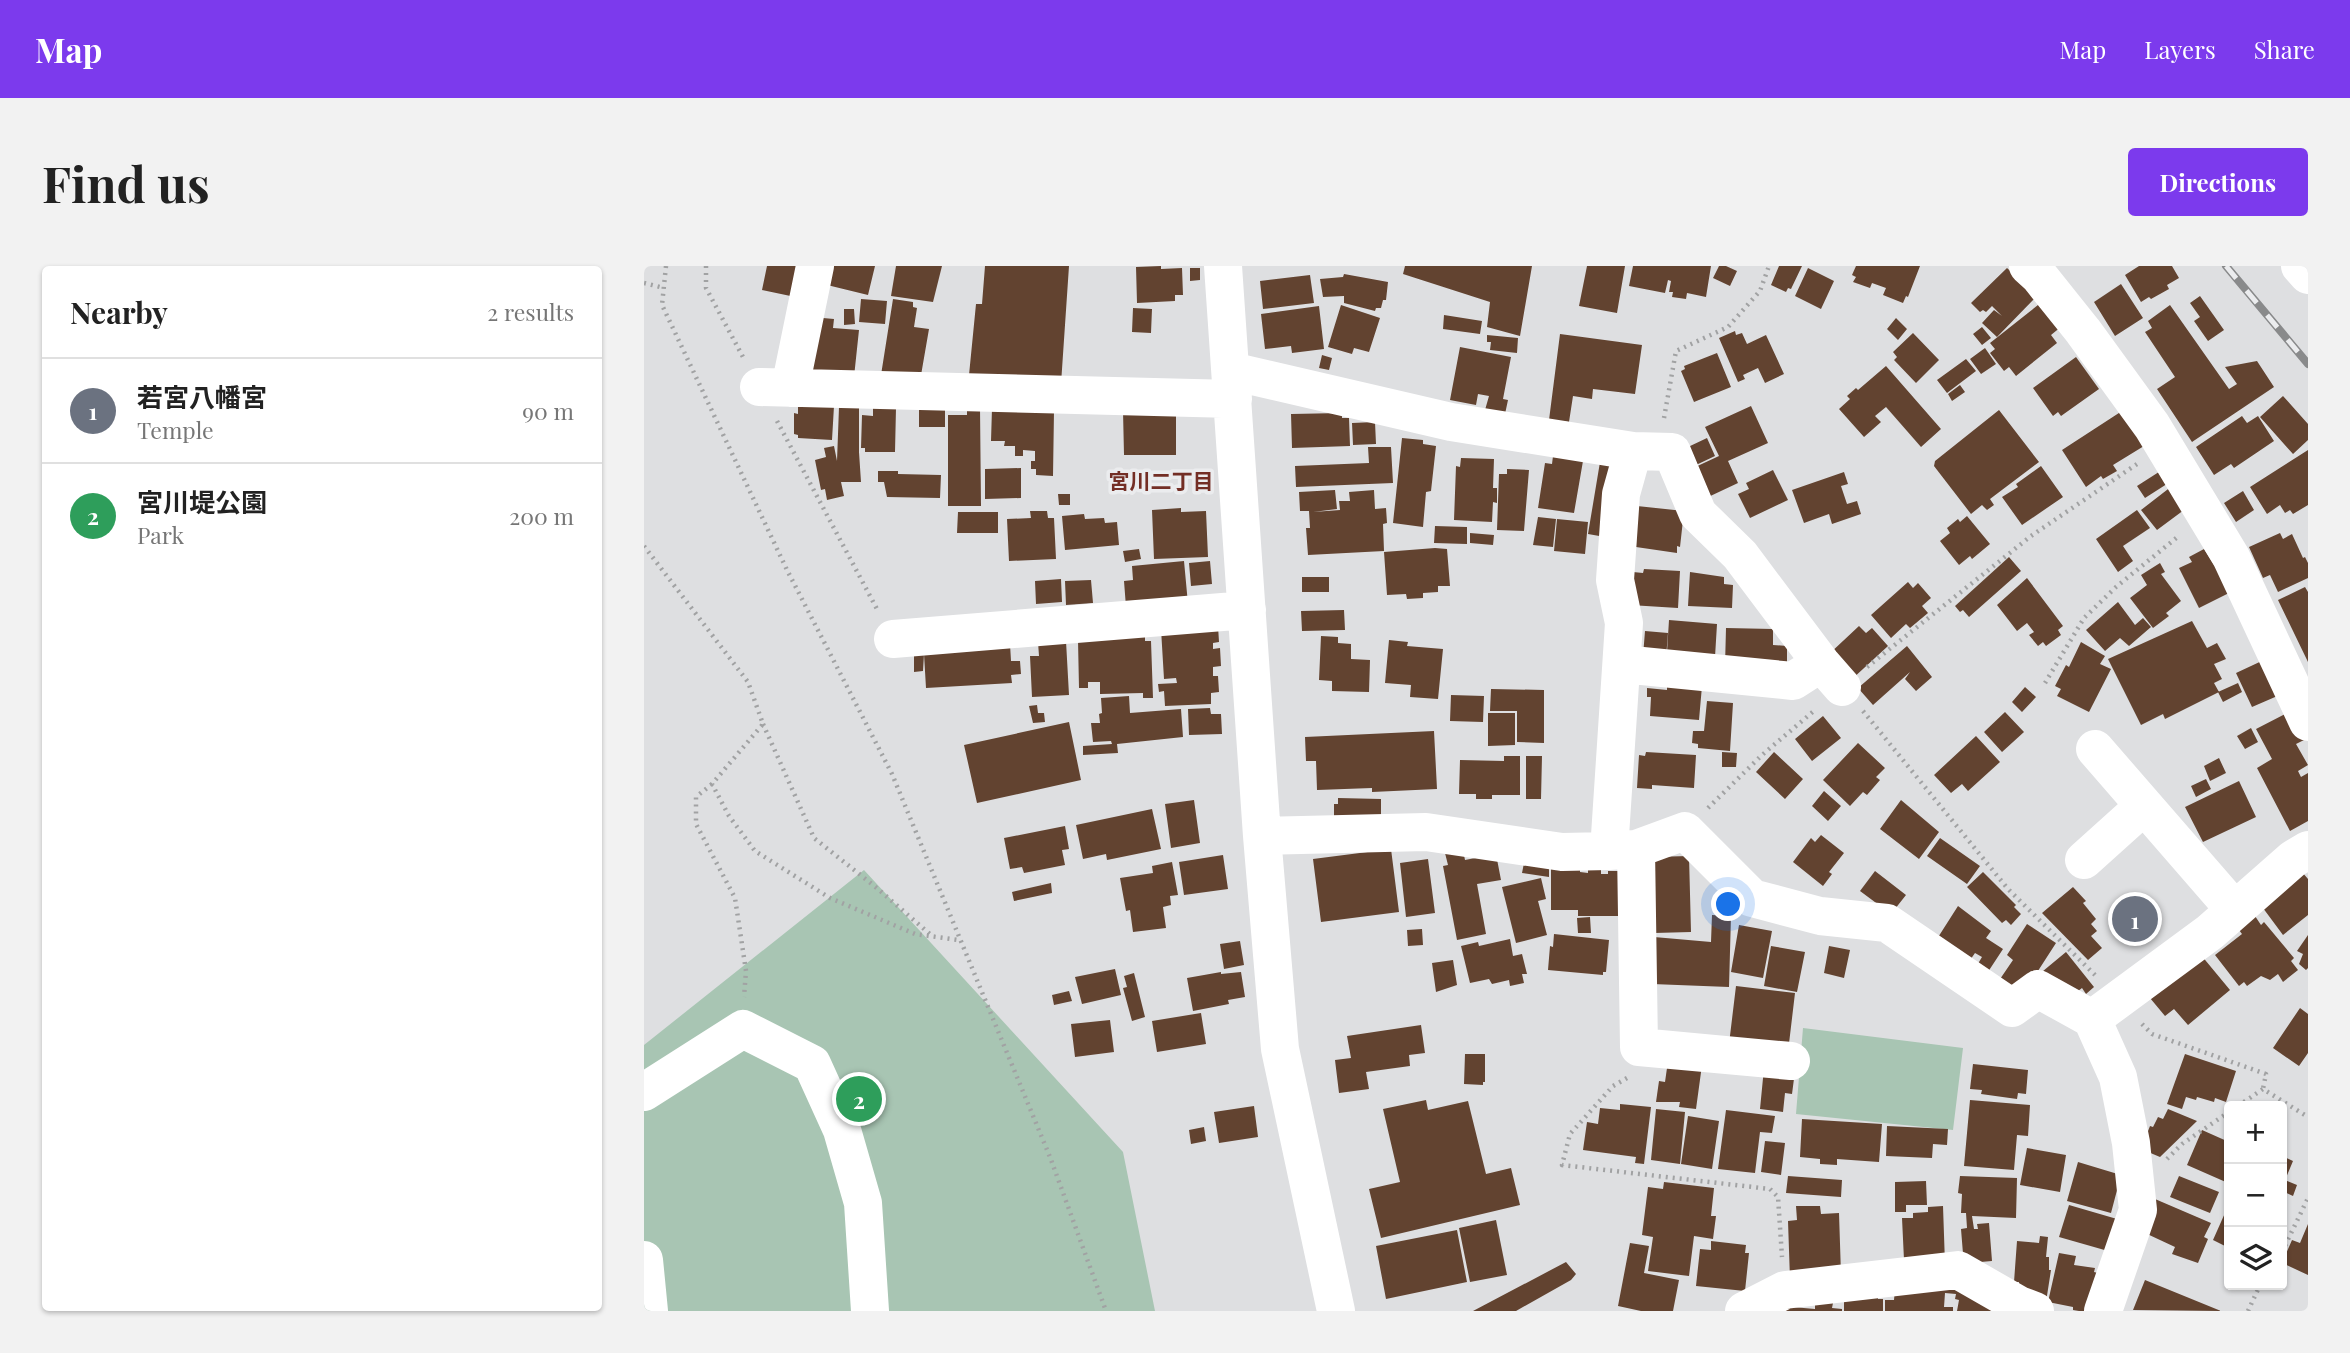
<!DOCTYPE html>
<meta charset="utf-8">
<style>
body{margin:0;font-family:"Playfair Display","Noto Sans JP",serif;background:#f2f2f2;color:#222}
.controls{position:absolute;right:21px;bottom:21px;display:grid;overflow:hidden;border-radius:7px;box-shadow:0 2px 5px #0004}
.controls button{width:63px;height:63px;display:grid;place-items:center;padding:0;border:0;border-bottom:2px solid #e0e0e0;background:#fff;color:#222;font:35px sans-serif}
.you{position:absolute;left:1085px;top:639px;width:24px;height:24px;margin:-18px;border:5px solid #fff;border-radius:50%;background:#1a73e8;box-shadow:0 0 0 10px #1a73e833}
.badge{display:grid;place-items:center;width:46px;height:46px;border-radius:50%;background:#7c3aed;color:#fff;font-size:23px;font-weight:700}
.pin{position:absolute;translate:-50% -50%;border:4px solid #fff;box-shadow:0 2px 7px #0006}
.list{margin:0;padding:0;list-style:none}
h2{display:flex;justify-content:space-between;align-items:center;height:91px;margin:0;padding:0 28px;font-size:30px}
h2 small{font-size:23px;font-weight:400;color:#767676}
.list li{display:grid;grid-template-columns:46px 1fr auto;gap:21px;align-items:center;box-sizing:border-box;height:105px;padding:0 28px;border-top:2px solid #e0e0e0}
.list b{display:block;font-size:26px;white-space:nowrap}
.list p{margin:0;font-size:23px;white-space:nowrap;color:#767676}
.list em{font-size:23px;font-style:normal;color:#767676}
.icon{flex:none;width:38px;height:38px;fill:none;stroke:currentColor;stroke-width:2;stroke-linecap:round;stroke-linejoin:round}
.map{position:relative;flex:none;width:1664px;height:1045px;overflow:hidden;border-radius:7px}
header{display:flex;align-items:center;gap:42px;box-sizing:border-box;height:98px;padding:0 35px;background:#7c3aed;color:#fff}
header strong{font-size:33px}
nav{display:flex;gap:38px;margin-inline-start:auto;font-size:24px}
.intro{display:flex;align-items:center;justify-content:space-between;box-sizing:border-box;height:168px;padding:0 42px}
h1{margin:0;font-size:49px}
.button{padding:18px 32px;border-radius:7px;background:#7c3aed;color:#fff;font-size:24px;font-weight:700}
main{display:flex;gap:42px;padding:0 42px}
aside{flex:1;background:#fff;border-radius:7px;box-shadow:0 2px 5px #0004}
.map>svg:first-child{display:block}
</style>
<header>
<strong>Map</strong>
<nav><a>Map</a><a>Layers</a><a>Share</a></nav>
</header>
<div class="intro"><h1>Find us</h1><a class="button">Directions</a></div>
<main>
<aside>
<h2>Nearby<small>2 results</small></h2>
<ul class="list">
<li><span class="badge" style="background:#6b7280">1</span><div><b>若宮八幡宮</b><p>Temple</p></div><em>90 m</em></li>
<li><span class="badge" style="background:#2e9e5b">2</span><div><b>宮川堤公園</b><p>Park</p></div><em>200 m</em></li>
</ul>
</aside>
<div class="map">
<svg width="1664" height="1045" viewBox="0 0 1664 1045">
<rect width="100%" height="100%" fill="#dedfe1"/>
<path fill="#a8c5b3" d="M220,604L479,886L511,1045H0V779Z
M1159,762L1319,782L1309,864L1152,848Z"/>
<path fill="#624330" d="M123,0H162L156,32L118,24Z
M183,0H231L224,29L179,18Z
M252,0H298L289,36L247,30Z
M341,0H425L417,118L325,109L332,38H338Z
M517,0V3L538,2L539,29H531V35L493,37L492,1Z
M761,0H888L876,70L843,61L846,36L759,8Z
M943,0H981L973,47L935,40Z
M989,0H1067L1062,31L1043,27L1042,33L1028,31L1029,26H1025L1027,15L1024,14L1021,27L985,20Z
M1075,0H1082L1093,5L1086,20L1069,12Z
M1135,0H1158L1147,23L1144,22L1142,26L1127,19Z
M1212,0H1276L1264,31L1262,30L1259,37L1239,29L1242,22L1228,17L1226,22L1209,16L1212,11L1208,9Z
M1495,0H1528L1535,12L1523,19L1525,23L1507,33L1505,31L1497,36L1481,9Z
M546,2H556V14L546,15Z
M1164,2L1190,15L1177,43L1151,30Z
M1363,2L1393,30L1353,71L1338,57L1350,44L1358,50L1348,40L1342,46L1339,44L1336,46L1327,37Z
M700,8L744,16L742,34H739L737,42H732L731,45L700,37V30L679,31L676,13L699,11Z
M666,9L670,37L619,43L616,15Z
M1477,18L1499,52L1471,70L1450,36Z
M1556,30L1580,64L1564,75L1550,55L1556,51L1546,37Z
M217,33L243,35L241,58L215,56Z
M249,33L269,36V41L273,42L270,61L285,63L276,115L237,109Z
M1399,35L1418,60L1407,69L1413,77L1372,110L1365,101L1360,105L1346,87L1351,83L1346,77Z
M697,39L736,52L725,86L710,82L708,88L684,81Z
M1526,39L1585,123L1593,118L1581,101L1613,95L1630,121L1548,176L1513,123L1531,111L1501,66L1508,62L1504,55Z
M675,40L680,83L648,87L647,80L621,83L617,48Z
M489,42L508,43L507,67L488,66Z
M200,43H210L211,58L200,59Z
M800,49L838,55L836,68L799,63Z
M179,52L190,53L189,62L215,64L210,111L165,107Z
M1252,52L1263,63L1254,74L1243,63Z
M1338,61L1347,72L1338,79L1329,68Z
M1091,65L1092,69L1098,67L1103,78L1122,69L1140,108L1121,117L1114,102L1099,109L1101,113L1094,116L1075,72Z
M1269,67L1295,94L1272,117L1250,94L1253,91L1249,86Z
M916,68L998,79L991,128L949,123L948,133L929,130L925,156L905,154Z
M843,69L874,72L873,87L846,84L847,76H843Z
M816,81L867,91L859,133L864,134L861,148L841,144L845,130L834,128L832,139L806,134Z
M1341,82L1352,98L1337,108L1326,93Z
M1073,87L1087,121L1050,136L1037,105L1041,103L1040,100Z
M678,89L688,92L685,104L675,102Z
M1432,91L1455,123L1417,150L1414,146L1409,150L1389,122Z
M1322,93L1332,105L1303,127L1293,114Z
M1242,100L1297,163L1277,181L1242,141L1231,150L1237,156L1220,171L1195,143L1206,133L1203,130L1212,122L1214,124Z
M1316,119L1321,126L1308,135L1304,128Z
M1639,130L1664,158V174L1649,188L1616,151Z
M154,139L190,140L188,174L154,172V169L150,168V147L154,148Z
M215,140V186L217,216H197L200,230L183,234L181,223L177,224L171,194L182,191L180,182L190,180L193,195L195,141Z
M1107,140L1124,177L1084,195L1094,217L1060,233L1047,203L1075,190L1061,161Z
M323,141H336L337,240H304V149H323Z
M229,142H252L251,186H221V182H217L218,149L229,150Z
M275,142H301V161H275Z
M348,142L410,145L409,210L392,209V203H387V195H391V185L379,184V190H371V180H360L361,175H347Z
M1355,144L1395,196L1346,233L1350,239L1343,244L1338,239L1327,248L1290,200L1291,195Z
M479,145H532V189H480Z
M1478,145L1500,180L1469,199L1473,205L1459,213L1457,210L1442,221L1418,184Z
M698,147V152H705L706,180L648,182L647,148Z
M1598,150L1603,157L1614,150L1630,175L1590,202L1587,198L1570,209L1552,181Z
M731,156L732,178L709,179L708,157Z
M758,172L779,174V178L792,180L787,225L782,226L779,261L749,257Z
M1063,172L1071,190L1052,199L1044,181Z
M724,181H747L749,217L652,221L651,200L725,197Z
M1664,184V239L1649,248L1646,244L1641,247L1636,239L1623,248L1606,221Z
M909,190L939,195L930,247L894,242L901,197L908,198Z
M817,192L850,193L849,222H853V237L849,236L848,256L810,254L812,200L816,201Z
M956,196L973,199L961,271L944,268Z
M1397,200L1419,231L1378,259L1358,231L1374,221L1372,218Z
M377,202V232L341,233V203Z
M863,203L885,204L880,265L853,264L855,208H863Z
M1129,204L1144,234L1106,252L1094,228L1105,223L1102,217Z
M1518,204L1526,216L1501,232L1493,220Z
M234,205H254V208L297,209L296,232L243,231L240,216H234Z
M1200,206L1204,218L1197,220L1203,238L1213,235L1217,248L1188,258L1185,248L1160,257L1148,224Z
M1528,220L1544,241L1513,264L1497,244Z
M691,224L693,243L669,246L696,244L695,235H706L705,226L730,224L731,243L742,242L743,257L739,258L740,285L664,289L662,262H666L665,245H656L655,226Z
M1599,225L1610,244L1592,256L1580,237Z
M414,228H426V239H415Z
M993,240L1040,245L1036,281L1033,280V287L992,281Z
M537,242V246L562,245L564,291L510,293L508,244Z
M1493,244L1506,262L1479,280L1489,295L1474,306L1452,273Z
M386,245H403L404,252H410L412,293L365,295L363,253L387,252Z
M314,246H354V267H313Z
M440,248L441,253L460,252L461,257L473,256L475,279L421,284L418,250Z
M1323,250L1346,278L1328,293L1326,290L1315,299L1296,275L1306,267L1303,262L1314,253L1316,256Z
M894,251L912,253L909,281L889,279Z
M913,253L944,256L941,288L910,285Z
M791,260L823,261V278L790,277Z
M826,267L850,269L849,279L826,277Z
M1636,267L1639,273L1648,268L1659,292L1661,291L1664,297V312L1634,326L1626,309L1619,312L1605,281Z
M791,282L803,283L806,320H794V326L779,327V332L763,333L762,328L743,329L740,286Z
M495,283L497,293L481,296L479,285Z
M1560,283L1587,326L1555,342L1535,302L1548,296L1545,291Z
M1365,291L1377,305L1325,351L1319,344L1316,346L1311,340Z
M540,295L544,338L482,341L480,315L489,314L488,300Z
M566,295L568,318L547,320L545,297Z
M1516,297L1521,306L1517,308L1537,335L1522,347L1525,350L1509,362L1486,332L1503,319L1497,309Z
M1000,303L1036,305L1034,342L986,339L989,306L999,307Z
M1046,306L1080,311V318L1089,319L1088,342L1044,340Z
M658,311H685V326H658Z
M1383,312L1419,360L1414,364L1417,369L1402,380L1399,376L1394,380L1385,369L1390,366L1383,357L1373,365L1353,339Z
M417,313L418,336L392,338L391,315Z
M447,314L449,337L422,339L421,315Z
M1264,316L1269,322L1274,317L1287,332L1278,340L1284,347L1266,362L1262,358L1247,372L1227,349Z
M1661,321L1664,326V396L1634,334Z
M1474,336L1491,359L1499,352L1507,361L1485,380L1476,372L1461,385L1442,364Z
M700,344L701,364L658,365L657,345Z
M1025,354L1073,358L1071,391L1023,386Z
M1548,355L1563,382L1573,377L1582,393L1570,398L1578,413L1570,417L1575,426L1521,453L1519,448L1497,459L1464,393Z
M574,360L575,376L569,377V383L576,382L577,400L569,401V410H574L575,426L567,427V438L521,440L520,425L515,426L514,418L533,417L532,412L520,413L517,363Z
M1215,360L1222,367L1228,362L1244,380L1207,414L1184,389Z
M1082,362L1129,363V379L1143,380V401L1081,400Z
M1001,365L1024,367L1022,392L999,390Z
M501,368V375H507L509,432H499V427L456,428V416H444V422H435L434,374Z
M677,370L694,371V377L707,378V393L726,394L725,426L688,425V415L675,414Z
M745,374L764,376L763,380L799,383L794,433L766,431L767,419L741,417Z
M422,375L425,429L388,431L386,390H395L394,376Z
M1437,376L1461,390L1456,398L1467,403L1445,446L1413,430L1417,423L1411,420L1422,399L1425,401Z
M366,378L367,395H376L377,408L367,409L368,417L282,422L280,388L279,405L270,406V384Z
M1263,380L1288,411L1272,425L1261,413L1266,406L1229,439L1214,422Z
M1622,393L1638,428L1608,441L1592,407Z
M1023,417L1058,420L1055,454L1006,450L1007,431H1003V422L1023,424Z
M1594,417L1598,426L1579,436L1574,426Z
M1381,421L1392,431L1378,446L1368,436Z
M847,423L900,424V477L873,476V445H846Z
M807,429L840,430L839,456L806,455Z
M485,430L486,447L537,443L539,471L473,478L474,487L439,489V480L468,478L467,475L449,476L447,457H456L455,448L458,447L457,432Z
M1063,435L1089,437L1086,485L1054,482V478L1048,477L1049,465H1060Z
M393,439L394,447H400L401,456L389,457L385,440Z
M566,442L567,448H577L578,468L545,469L544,443Z
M1649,444L1664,472L1652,478L1664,499L1654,505L1657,511L1664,507V555L1646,565L1613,502L1628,493L1612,463Z
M1361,446L1380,466L1358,486L1340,466Z
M844,447H871V479L844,480Z
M1179,450L1197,472L1168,495L1151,473Z
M425,456L437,514L333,537L320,479Z
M1607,462L1614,476L1601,483L1593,470Z
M790,465L793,523L728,526V522L673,524L672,495H662L661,471Z
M1332,470L1356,496L1324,525L1318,518L1307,527L1290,509Z
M1214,477L1241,502L1232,511L1236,514L1223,529L1219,526L1206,540L1179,514Z
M1002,486L1052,489L1050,522L1008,519V523L993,522L995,489L1001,490Z
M1078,486L1093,487L1092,501H1078Z
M1130,486L1159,513L1141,533L1112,506Z
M860,490H876V529H848V533H832V528H815L816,494L860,495Z
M882,490H898L897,533H882Z
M1575,492L1582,507L1566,515L1560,500Z
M1562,513L1567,523L1552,531L1547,520Z
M1595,515L1612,551L1559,576L1541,541Z
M1180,525L1197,540L1184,555L1168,540Z
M694,532L737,533V552L690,551V538H694Z
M550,534L556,577L527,582L521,538Z
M1257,534L1295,566L1275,593L1236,563Z
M508,543L517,583L463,594L462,588L439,593L432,559Z
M421,560L425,583L418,584L421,599L380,607L378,601L366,603L360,572Z
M1177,569L1200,587L1185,606L1188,608L1179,620L1149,596L1167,572L1171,576Z
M1296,572L1336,600L1323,618L1283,590Z
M747,583L755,646L677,656L669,593Z
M819,584L821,594L852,588L857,614L833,618L842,668L813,674L799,600L804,599L801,587Z
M579,589L584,623L540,629L535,596Z
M1045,590L1047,666L1010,667L1008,591Z
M881,592L905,596V611L878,607Z
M784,593L791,647L762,651L756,597Z
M528,596L534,629L526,630L527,639L519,641L522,662L489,666L486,644L482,645L476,612L509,607L508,600Z
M944,597H957V608H964V605H982V650H934V644H907V600H936V606L944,607Z
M1231,605L1262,629L1247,648L1216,625Z
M1339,606L1372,639L1370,641L1377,648L1367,659L1362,654L1358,657L1323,621Z
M1658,606L1664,613V649L1639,669L1616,638Z
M897,612L902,633L894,635L903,669L872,677L858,621Z
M407,617L408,627L370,635L368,626Z
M1429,621L1442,635L1439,637L1452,653L1447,658L1453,665L1447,670L1458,682L1444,694L1398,647Z
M1314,640L1347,665L1342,672L1359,683L1340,712L1329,706L1338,691L1331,687L1324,697L1291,676Z
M1609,647L1617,659L1620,656L1650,692L1647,695L1654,704L1639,716L1634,708L1626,714L1617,710L1603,720L1600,716L1595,720L1571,689L1598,668L1592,660Z
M1068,649L1087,650L1085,721L1008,718L1010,671L1067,676Z
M946,651L947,667H934L933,652Z
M1383,658L1412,677L1392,708L1387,705L1372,728L1354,716L1369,694L1363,689Z
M1095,659L1128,665L1119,712L1087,706Z
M778,663L779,679L764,680L763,664Z
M910,668L965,674L962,706H959V709L904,704L906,680L909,681Z
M1664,669V702L1662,704L1655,698L1659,688L1653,685Z
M866,673L869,690L878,688L883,708H878L880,717L866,720L865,714L848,718L845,713L826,717L817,680L834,676L835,680Z
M596,675L600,699L580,703L576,678Z
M1127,680L1161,686L1153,726L1120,720Z
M1185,680L1206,684L1200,712L1180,707Z
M1422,686L1450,721L1442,728L1438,722L1429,729L1393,710Z
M1557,689L1586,724L1544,759L1530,743L1521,750L1506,732Z
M809,694L813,719L792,726L788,697Z
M471,703L477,729L438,738L431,711Z
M577,706V708L597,706L601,731L584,734L585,738L549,745L543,712Z
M490,707L501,751L488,755L479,722L483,721L480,710Z
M1092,720L1151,727L1144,786L1085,778Z
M425,725L428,735L410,739L408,729Z
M1656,742L1664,748V787L1655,800L1629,782Z
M557,747L562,778L513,786L508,755Z
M466,754L470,786L431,791L427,758Z
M777,759L781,787L765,789L766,800L722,806L725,823L695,827L691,794L707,792L703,770Z
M821,788H841V816H839V819L820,818Z
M1541,788L1592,805L1582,836L1571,832L1570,836L1553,831L1552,834L1542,831L1538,843L1523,838Z
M1024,795L1058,799L1052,843L1035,841L1036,836H1012L1015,815L1021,816Z
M1329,798L1384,804L1382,828L1374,827L1373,833L1337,828L1338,824L1326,823Z
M1120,802L1151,805L1148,828L1141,827L1139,846L1116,843Z
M782,834L784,844L824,835L842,908L867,902L876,939L737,972L725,923L756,916L739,843Z
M1326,834L1386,839L1384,870L1373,869L1370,904L1320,900Z
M976,838L1007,841L1000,898L991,897L992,891L939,884L943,856L954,858L956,842L976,844Z
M610,840L614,871L575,877L570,846Z
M1012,843L1041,846L1036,898L1007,894Z
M1524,843L1553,855L1516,891L1497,883L1506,860L1509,861L1514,851L1519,853Z
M1082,844L1131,850L1128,867L1116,866L1111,907L1074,903Z
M1044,850L1075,855L1068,903L1037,898Z
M1158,853L1238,858L1235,896L1193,893V899L1176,898V893L1156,891Z
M1243,860L1304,863L1303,879L1289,878L1288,892L1242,890Z
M560,861L562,875L547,878L545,864Z
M1558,864L1585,876L1584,917L1543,899Z
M1121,875L1141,877L1137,909L1117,906Z
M1383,882L1422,889L1416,926L1376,919Z
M1638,890L1649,895L1641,914L1653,919L1649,930L1638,925Z
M1434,896L1477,909L1467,947L1423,935Z
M1144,910L1198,914L1197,931L1142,927Z
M1316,910L1373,912L1372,952L1328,950L1330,963H1334L1333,958L1345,957L1348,995L1325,997L1320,1000L1317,963L1323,962L1322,947H1317L1318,928L1314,927Z
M1535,910L1575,926L1566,947L1526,931Z
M1282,915L1283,939H1262V946H1251V916Z
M1020,916L1070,922L1067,950H1072L1069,973L1050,970L1045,1010L1004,1005L1009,971L998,969L1004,921L1019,923Z
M1511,933L1567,957L1560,971L1564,973L1554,997L1528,988L1531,981L1501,967Z
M1585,938V982L1569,974Z
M1425,939L1473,953L1464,985L1415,971Z
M1152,940H1176L1177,948L1195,947L1197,1008L1146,1013L1144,955L1153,954Z
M1299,940L1301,998L1260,994L1258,952H1269V947L1284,946V941Z
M852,954L863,1009L826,1016L815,962Z
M1664,958V1009L1638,997L1648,974L1656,977Z
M813,964L823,1016L742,1033L732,980Z
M1396,970L1404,971L1402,991H1405V1004H1407L1402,1036L1375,1020V1016H1370L1373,975L1395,977Z
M1067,975L1102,979L1101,987H1105L1101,1025L1052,1020L1056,983L1067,984Z
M986,977L1005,980L1000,1007L1035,1014L1029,1045H997L974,1040Z
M1415,987L1432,990L1430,999L1451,1002L1450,1006L1462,1009L1455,1045H1435L1429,1044V1041L1404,1036Z
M922,996L932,1008L927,1014L872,1045H829Z
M1501,1014L1577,1045L1489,1044Z
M1314,1016L1369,1045H1313L1315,1034L1311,1033L1312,1028L1301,1027L1300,1041H1309V1045H1241V1034H1250L1251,1023Z
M1234,1024V1033H1239V1045H1200V1029Z
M1171,1036L1189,1037L1188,1042L1198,1043V1045H1126V1039L1171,1043Z"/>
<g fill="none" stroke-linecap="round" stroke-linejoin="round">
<path stroke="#a1a2a3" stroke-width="4.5" stroke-dasharray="2 5" stroke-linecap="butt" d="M22,0L18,39L143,304L248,508L406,891L462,1045
M62,0V22L99,91
M0,17L20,22
M1020,152L1032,85L1084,61L1116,25L1125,0
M133,155L234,345
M0,280L104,416L119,458L68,518L85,550L111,585L186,632L271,668L314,674
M1223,401L1387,270L1493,198
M1401,417L1440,352L1472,321L1536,269
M1219,445L1364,623L1451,709
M119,458L170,572L234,623L287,669
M68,518L52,531V558L91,632L102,705L100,731
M1064,542L1118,489L1171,444
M1498,758L1508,768L1622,808L1619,823
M983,812L969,820L926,868L918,899L1126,923L1134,931L1138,991
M1594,840L1619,823L1664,851
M1523,893L1538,878L1585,846
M1638,986L1664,932
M1604,1045L1616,1019"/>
<path stroke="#fff" stroke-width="38" d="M579,0L618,570L636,783L692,1045
M1384,0L1395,10L1439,65L1508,160L1587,291L1664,456
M1656,0L1664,9
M587,105L807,156L989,185L1028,186L1054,248L1096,289L1177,397L1198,421
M115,121L589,133
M146,122L171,0
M249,373L603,344
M978,398L1149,415L1177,397
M1451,483L1590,643
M618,570L782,566L918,586L965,585L992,583L1041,565L1108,632L1176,650L1243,657L1368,742L1394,723L1448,753L1474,811L1487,877L1494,944L1459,1045
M992,583L995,781L1147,795
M965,585L980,357L971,314L977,228L989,185
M1440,594L1500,540
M1448,753L1566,666L1649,593L1664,584
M0,826L99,763L168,798L198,864L219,937L226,1045
M0,994L5,1045
M1100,1045L1141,1024L1314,1004L1375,1039L1391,1045"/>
<g stroke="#898a8b" stroke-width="8">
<path id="rail" d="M1582,0L1664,98"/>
</g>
<use href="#rail" stroke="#ebecee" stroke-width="5" stroke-dasharray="16" stroke-linecap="butt"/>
</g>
<g text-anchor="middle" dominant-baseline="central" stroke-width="7" stroke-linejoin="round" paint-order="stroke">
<g font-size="21" font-weight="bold" fill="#732e25" stroke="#ebecee">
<text x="517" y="214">宮川二丁目</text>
</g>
</g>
</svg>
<div class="controls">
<button>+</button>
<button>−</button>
<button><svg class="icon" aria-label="layers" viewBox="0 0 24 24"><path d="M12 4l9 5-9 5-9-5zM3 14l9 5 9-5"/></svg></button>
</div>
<div class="you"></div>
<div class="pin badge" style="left:1491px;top:653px;background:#6b7280">1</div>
<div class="pin badge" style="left:215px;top:833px;background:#2e9e5b">2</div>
</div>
</main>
